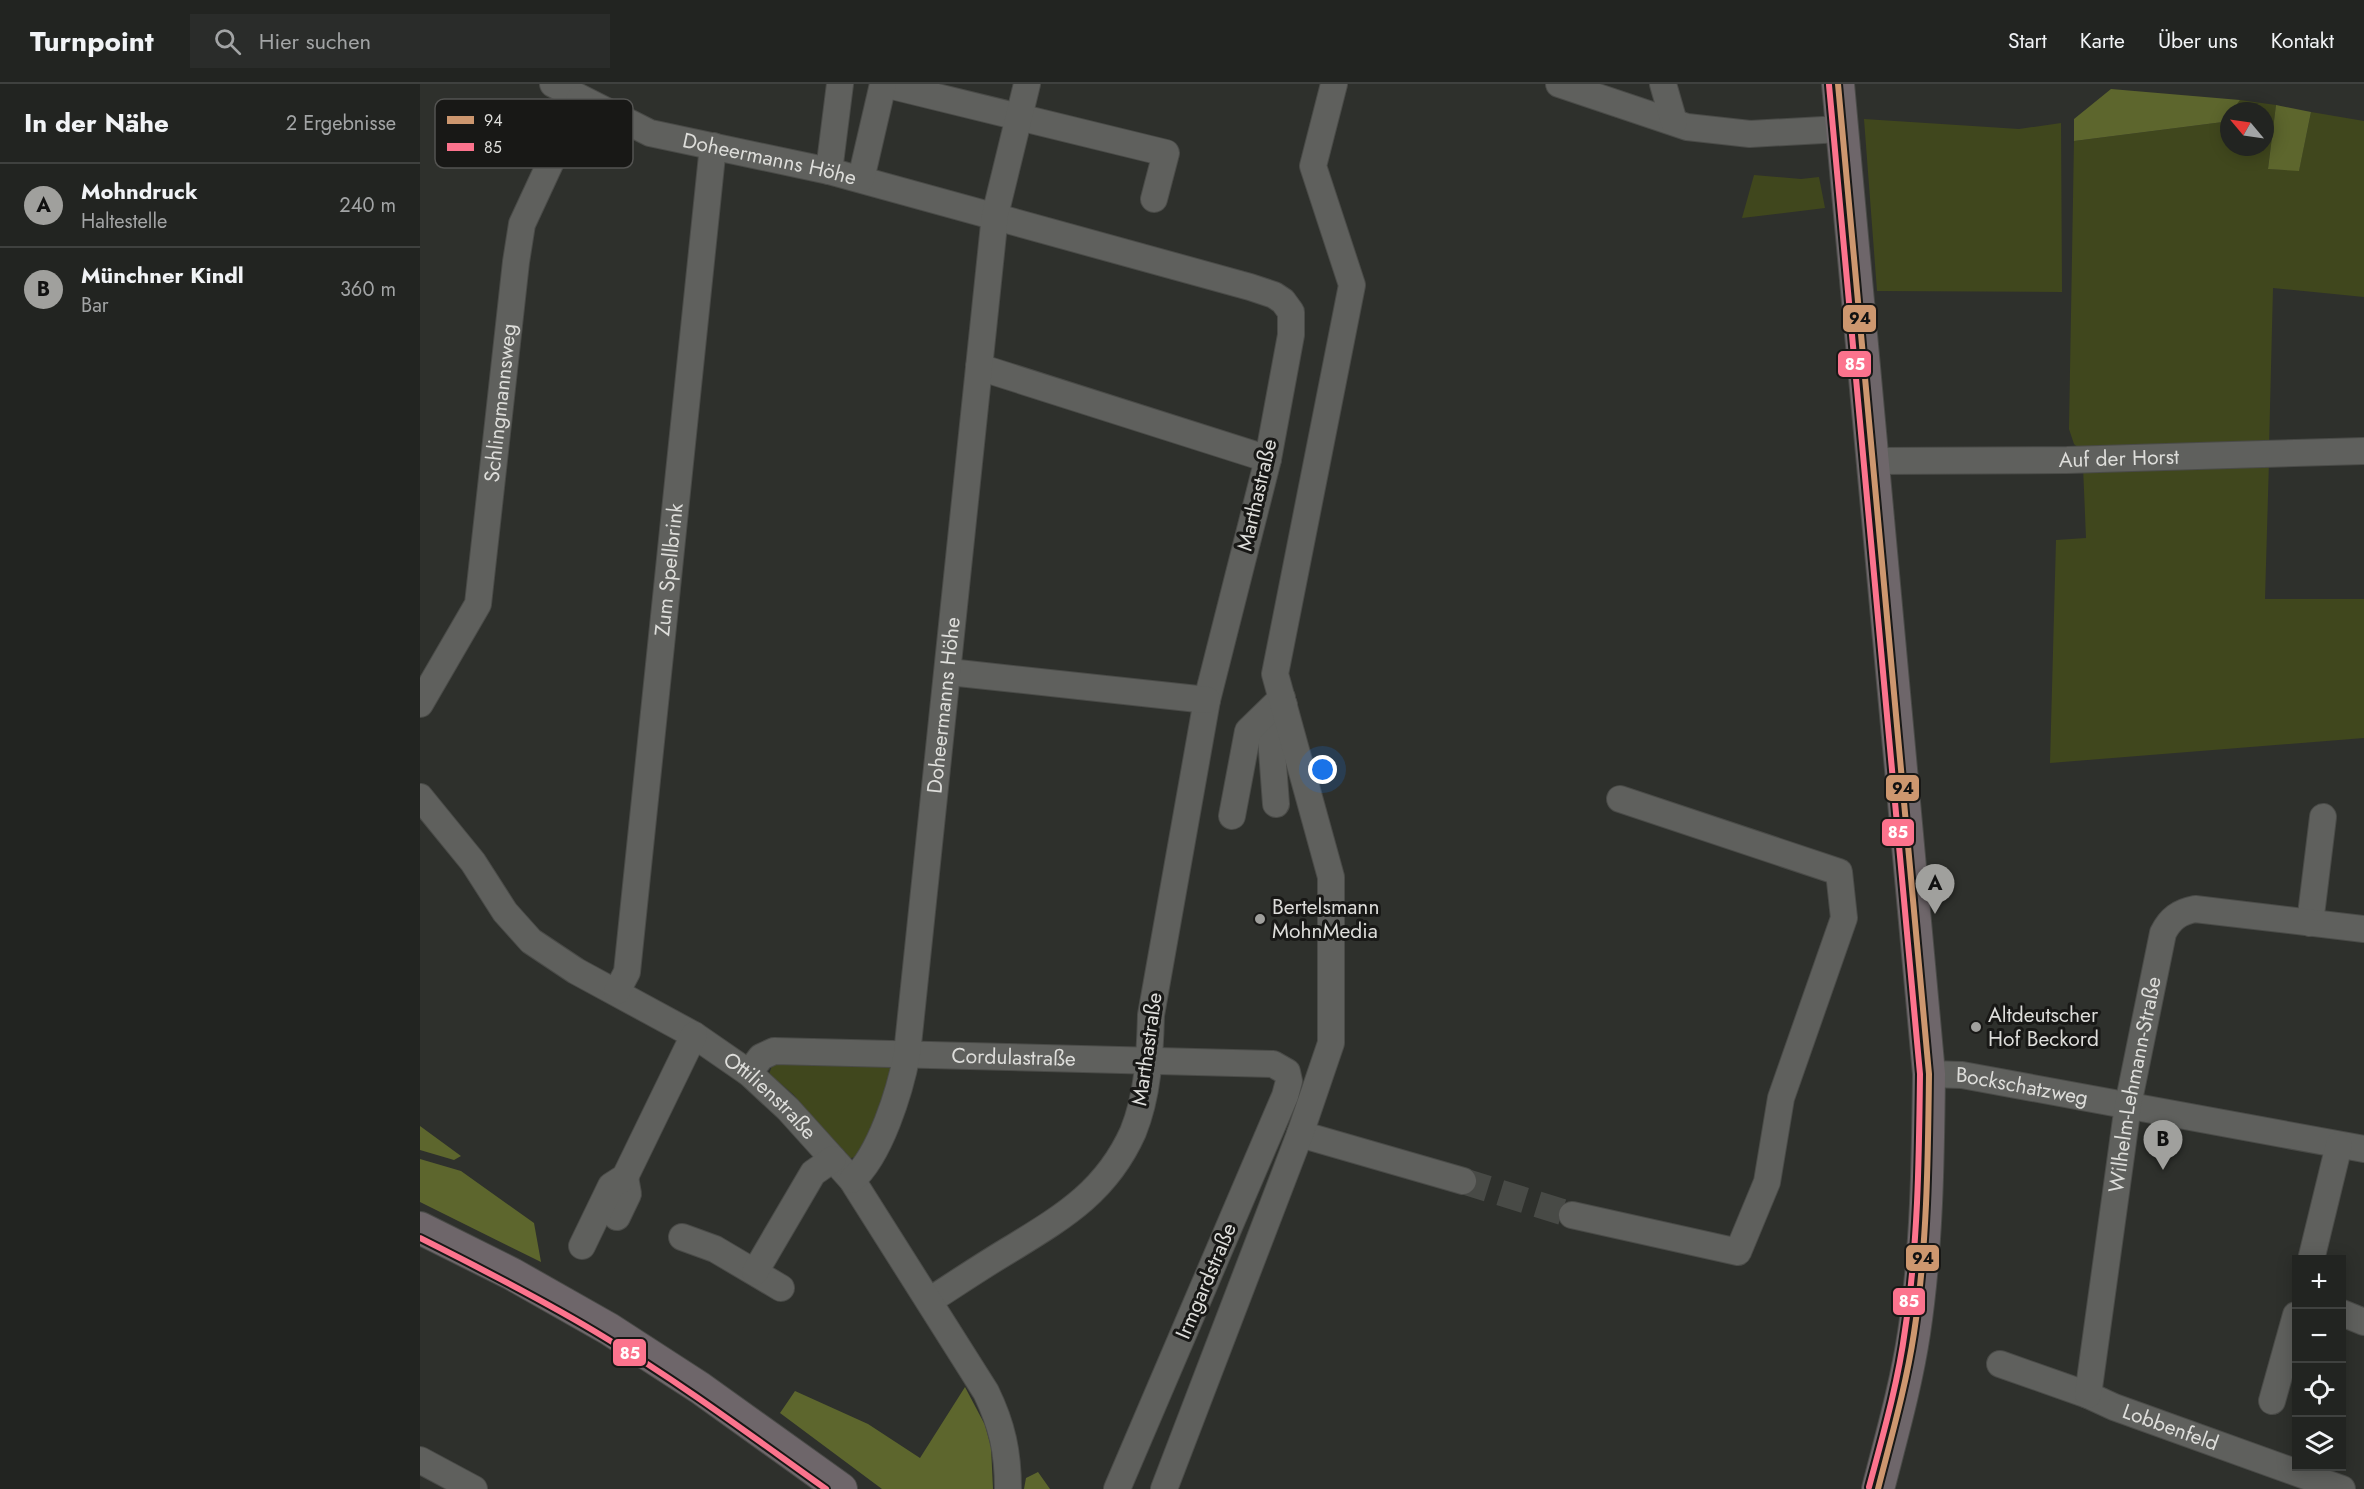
<!DOCTYPE html>
<html lang="de">
<meta charset="utf-8">
<style>
body{margin:0;font-family:Jost,sans-serif;background:#2a2c2a;color:#f1f3f6}
.controls{position:absolute;right:18px;bottom:18px;display:grid;overflow:hidden;border-radius:0px;box-shadow:0 3px 15px #0003}
.controls button{width:54px;height:54px;display:grid;place-items:center;padding:0;border:0;border-bottom:2px solid #3f413f;background:#222421;color:#f1f3f6;font:30px sans-serif}
.compass{position:absolute;left:1800px;top:18px;width:54px;height:54px;border-radius:50%;background:#222421;box-shadow:0 3px 15px #0003;rotate:299deg}
.you{position:absolute;left:903px;top:686px;width:21px;height:21px;margin:-15px;border:4px solid #fff;border-radius:50%;background:#1a73e8;box-shadow:0 0 0 9px #1a73e833}
.badge{display:grid;place-items:center;width:39px;height:39px;border-radius:50%;background:#a0a09d;color:#111;font-size:20px;font-weight:700}
.pin{position:absolute;translate:-50% -50px;filter:drop-shadow(0 2px 3px #0008)}
.pin::after{content:'';position:absolute;top:32px;width:21px;height:18px;background:inherit;clip-path:polygon(0 0,100% 0,50% 100%)}
.list{margin:0;padding:0;list-style:none}
h2{display:flex;justify-content:space-between;align-items:center;height:78px;margin:0;padding:0 24px;font-size:26px}
h2 small{font-size:20px;font-weight:400;color:#a2a4a5}
.list li{display:grid;grid-template-columns:39px 1fr auto;gap:18px;align-items:center;box-sizing:border-box;height:84px;padding:0 24px;border-top:2px solid #3f413f}
.list b{display:block;font-size:22px;white-space:nowrap}
.list p{margin:0;font-size:20px;white-space:nowrap;color:#a2a4a5}
.list em{font-size:20px;font-style:normal;color:#a2a4a5}
.icon{flex:none;width:33px;height:33px;fill:none;stroke:currentColor;stroke-width:2;stroke-linecap:round;stroke-linejoin:round}
.map{position:relative;flex:none;width:1944px;height:1405px;overflow:hidden}
header{display:flex;align-items:center;gap:36px;box-sizing:border-box;height:84px;padding:0 30px;background:#222421;border-bottom:2px solid #3f413f}
header strong{font-size:28px}
nav{display:flex;gap:33px;margin-inline-start:auto;font-size:21px}
.search{width:420px;height:54px;background:#2a2c2a;display:flex;align-items:center;gap:15px;box-sizing:border-box;padding:0 21px;border-radius:0px;color:#a2a4a5;font-size:22px}
main{display:flex}
aside{flex:1;background:#222421}
.map>svg:first-child{display:block}
</style>
<header>
<strong>Turnpoint</strong>
<div class="search"><svg class="icon" aria-label="search" viewBox="0 0 24 24"><circle cx="10" cy="10" r="6"/><path d="M15 15l6 6"/></svg>Hier suchen</div>
<nav><a>Start</a><a>Karte</a><a>Über uns</a><a>Kontakt</a></nav>
</header>
<main>
<aside>
<h2>In der Nähe<small>2 Ergebnisse</small></h2>
<ul class="list">
<li><span class="badge">A</span><div><b>Mohndruck</b><p>Haltestelle</p></div><em>240 m</em></li>
<li><span class="badge">B</span><div><b>Münchner Kindl</b><p>Bar</p></div><em>360 m</em></li>
</ul>
</aside>
<div class="map">
<svg width="1944" height="1405" viewBox="0 0 1944 1405">
<rect width="100%" height="100%" fill="#2e302c"/>
<path fill="#40471d" d="M1820,16L1856,21L1848,85L1879,86L1891,28L1944,37V213L1853,204L1849,363L1664,369L1654,360L1649,345L1654,57L1803,38L1809,30V63H1845V27H1812Z
M1444,35L1599,45L1641,39L1642,208L1457,207Z
M1334,91L1381,95L1399,93L1405,124L1322,134Z
M1849,377L1845,515H1944V654L1630,679L1636,456L1666,454L1663,382Z
M354,977L475,981L445,1063L435,1073L427,1075L373,1010L349,990Z"/>
<path fill="#5d662d" d="M1691,5L1820,16L1812,27H1809L1803,38L1654,57V35Z
M1856,21L1891,28L1879,87L1848,85Z
M0,1042L41,1072L34,1076L0,1066Z
M0,1075L41,1087L114,1139L121,1178L0,1118Z
M545,1303L565,1341L571,1363L573,1405H462L360,1329L375,1307L448,1340L500,1374Z
M618,1388L630,1405H604L606,1394Z"/>
<g fill="none" stroke-linecap="round" stroke-linejoin="round">
<path stroke="#484a46" stroke-width="26" stroke-dasharray="26 13" stroke-linecap="butt" d="M1043,1097L1152,1131"/>
<g stroke="#4a4b48" stroke-width="28">
<g id="minor">
<path id="s1" d="M133,0L230,49L409,87L830,203L854,211L863,217L871,228V251L848,375L787,616L731,931C730,970 728,1011 713,1048C687,1106 646,1131 594,1163C565,1180 537,1199 509,1217"/>
<path d="M464,0L746,69L734,115"/>
<path d="M1139,0L1267,43L1330,50L1421,45"/>
<path d="M1243,0L1254,38"/>
<path d="M409,87L420,0"/>
<path d="M441,95L463,0"/>
<path d="M559,283L848,375"/>
<path id="s2" d="M1453,377L1647,376L1944,367"/>
<path d="M529,588L787,616"/>
<path id="s3" d="M0,620L58,520L96,178L102,140L160,15"/>
<path id="s4" d="M0,713L53,778L85,828L111,857L156,887L274,951L329,989L368,1025L432,1096L566,1308C582,1341 588,1368 588,1405"/>
<path d="M856,720L850,640L864,621"/>
<path d="M812,732L828,647L862,614"/>
<path d="M1890,839L1903,733"/>
<path id="s5" d="M197,907L207,888L293,62"/>
<path id="s6" d="M329,989L341,973L354,967L853,980L867,988L869,997L865,1012L697,1405"/>
<path id="s7" d="M1509,990L1542,991L1944,1065"/>
<path d="M880,1050L1043,1097"/>
<path id="s8" d="M432,1096C460,1072 480,1007 487,970L575,131L607,0"/>
<path d="M1152,1131L1318,1168L1347,1098L1361,1014L1424,834L1419,788L1200,715"/>
<path d="M197,1133L208,1110L205,1093"/>
<path d="M262,1153L295,1165L361,1204"/>
<path d="M162,1162L191,1102L205,1093L274,951"/>
<path d="M1891,1176L1919,1061"/>
<path d="M335,1188L393,1089L413,1075"/>
<path d="M1922,1229L1944,1238"/>
<path id="s9" d="M1580,1280L1668,1311L1694,1323L1922,1405"/>
<path id="s10" d="M1668,1311L1708,1021L1743,849C1750,835 1759,828 1775,825L1944,845"/>
<path d="M1852,1317L1876,1231"/>
<path d="M0,1376L54,1405"/>
<path d="M744,1405L880,1050L911,959V793L855,590L932,201L893,82L914,0"/>
</g>
</g>
<g stroke="#4a4b48" stroke-width="34">
<path id="major" d="M1418,0L1509,990C1508,1076 1507,1163 1494,1249C1486,1302 1471,1354 1458,1405
M0,1144L92,1190L189,1245L280,1304L421,1405"/>
</g>
<use href="#minor" stroke="#5f605d" stroke-width="26"/>
<use href="#major" stroke="#6e666a" stroke-width="32"/>
<g stroke="#181816" stroke-width="10">
<path id="bus-1" d="M1418,0L1509,990C1508,1077 1507,1164 1494,1249C1486,1302 1471,1354 1458,1405"/>
</g>
<g stroke="#181816" stroke-width="10">
<path id="bus-2" d="M1409,1L1500,990C1499,1076 1498,1162 1485,1246C1478,1299 1463,1351 1449,1403
M0,1154C62,1185 125,1217 184,1253C261,1299 333,1353 406,1405"/>
</g>
<use href="#bus-1" stroke="#cd976f" stroke-width="6"/>
<use href="#bus-2" stroke="#fc738d" stroke-width="6"/>
</g>
<g fill="#a0a09d" stroke="#181816" stroke-width="2">
<circle cx="840" cy="835" r="6"/>
<circle cx="1556" cy="943" r="6"/>
</g>
<g text-anchor="middle" dominant-baseline="central" stroke-width="6" stroke-linejoin="round" paint-order="stroke">
<g font-size="21" fill="#ddddda" stroke="#181816">
<text stroke="none"><textPath href="#s1" startOffset="231">Doheermanns Höhe</textPath></text>
<text stroke="none"><textPath href="#s3" startOffset="318">Schlingmannsweg</textPath></text>
<text stroke="none"><textPath href="#s2" startOffset="246">Auf der Horst</textPath></text>
<text transform="translate(837 411) rotate(-77)">Marthastraße</text>
<text stroke="none"><textPath href="#s5" startOffset="426">Zum Spellbrink</textPath></text>
<text stroke="none"><textPath href="#s8" startOffset="490">Doheermanns Höhe</textPath></text>
<text transform="translate(727 965) rotate(-82)">Marthastraße</text>
<text stroke="none"><textPath href="#s6" startOffset="274">Cordulastraße</textPath></text>
<text stroke="none"><textPath href="#s10" startOffset="314">Wilhelm-Lehmann-Straße</textPath></text>
<text stroke="none"><textPath href="#s7" startOffset="94">Bockschatzweg</textPath></text>
<text stroke="none"><textPath href="#s4" startOffset="468">Ottilienstraße</textPath></text>
<text transform="translate(786 1197) rotate(-67)">Irmgardstraße</text>
<text stroke="none"><textPath href="#s9" startOffset="182">Lobbenfeld</textPath></text>
</g>
<g font-size="21" fill="#ddddda" stroke="#181816" text-anchor="start">
<text x="852" y="823">Bertelsmann<tspan x="852" dy="24">MohnMedia</tspan></text>
<text x="1568" y="931">Altdeutscher<tspan x="1568" dy="24">Hof Beckord</tspan></text>
</g>
</g>
<rect x="15" y="15" width="198" height="69" rx="9" fill="#181816" stroke="#535351" stroke-width="1.5"/>
<rect x="27" y="32" width="27" height="8" fill="#cd976f"/>
<rect x="27" y="59" width="27" height="8" fill="#fc738d"/>
<g font-size="16" fill="#ddddda">
<text x="64" y="42">94</text>
<text x="64" y="69">85</text>
</g>
<g stroke="#181816" stroke-width="2">
<rect x="1422" y="220" width="35" height="29" rx="6" fill="#cd976f"/>
<rect x="1417" y="266" width="35" height="28" rx="6" fill="#fc738d"/>
<rect x="1465" y="690" width="35" height="28" rx="6" fill="#cd976f"/>
<rect x="1461" y="734" width="34" height="29" rx="6" fill="#fc738d"/>
<rect x="1485" y="1160" width="35" height="28" rx="6" fill="#cd976f"/>
<rect x="1472" y="1203" width="34" height="29" rx="6" fill="#fc738d"/>
<rect x="192" y="1254" width="35" height="29" rx="6" fill="#fc738d"/>
</g>
<g font-size="16" text-anchor="middle" font-weight="bold" fill="#fff">
<text x="1435" y="286">85</text>
<text x="1478" y="754">85</text>
<text x="1489" y="1223">85</text>
<text x="210" y="1275">85</text>
</g>
<g font-size="16" text-anchor="middle" font-weight="bold" fill="#111">
<text x="1440" y="240">94</text>
<text x="1483" y="710">94</text>
<text x="1503" y="1180">94</text>
</g>
</svg>
<div class="controls">
<button>+</button>
<button>−</button>
<button><svg class="icon" aria-label="locate" viewBox="0 0 24 24"><circle cx="12" cy="12" r="6"/><path d="M12 2v4M12 18v4M2 12h4M18 12h4"/></svg></button>
<button><svg class="icon" aria-label="layers" viewBox="0 0 24 24"><path d="M12 4l9 5-9 5-9-5zM3 14l9 5 9-5"/></svg></button>
</div>
<svg class="compass" viewBox="-18 -18 36 36"><path d="M0-13l5 13h-10z" fill="#e53935"/><path d="M0 13l5-13h-10z" fill="#a2a4a5"/></svg>
<div class="you"></div>
<div class="pin badge" style="left:1515px;top:830px">A</div>
<div class="pin badge" style="left:1743px;top:1086px">B</div>
</div>
</main>
